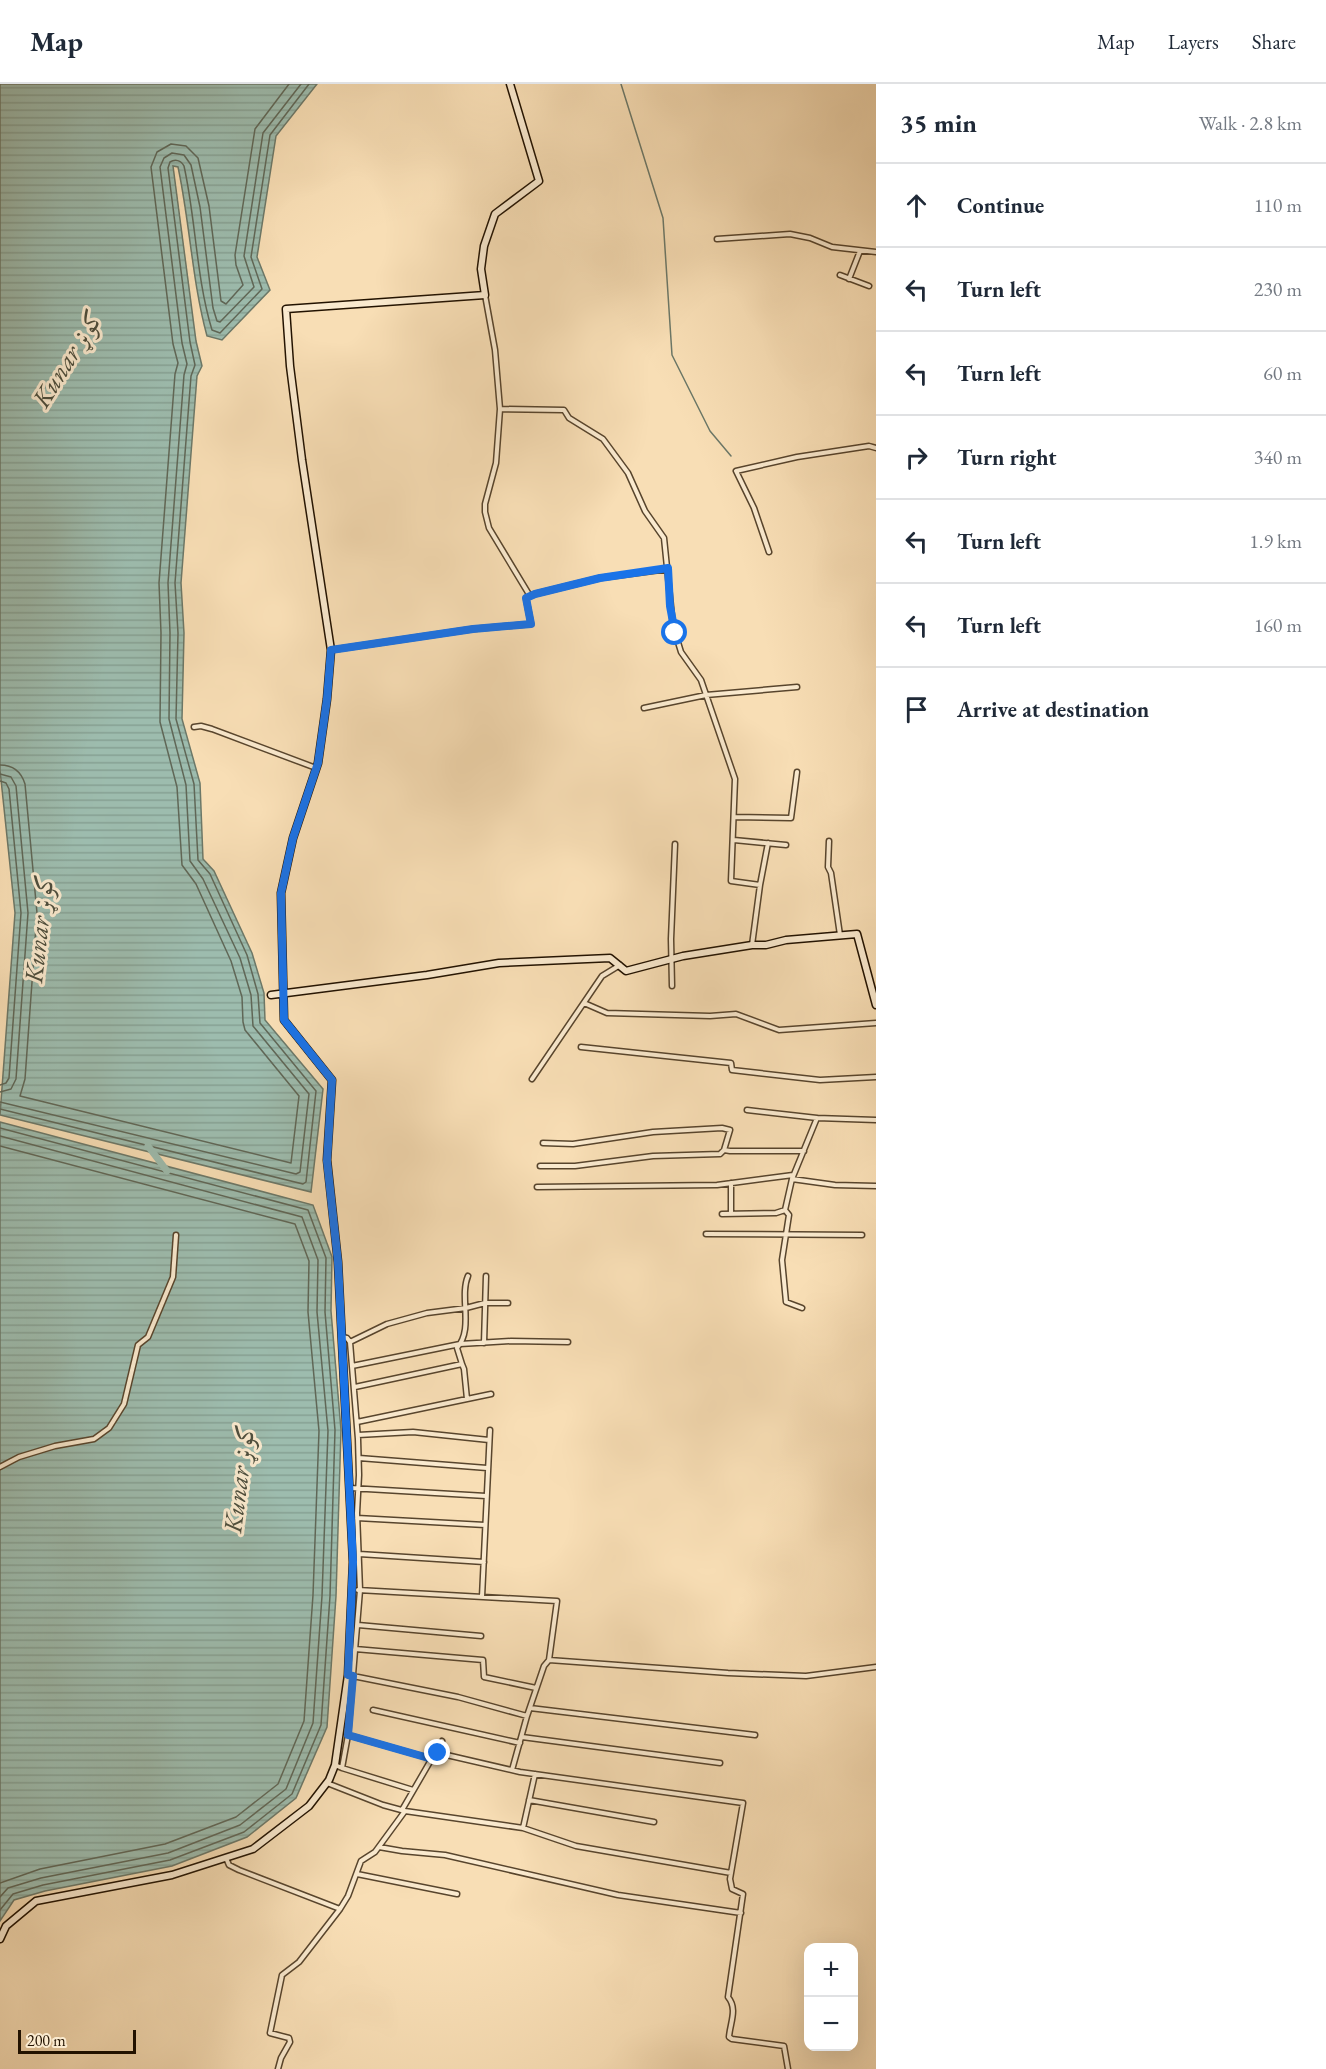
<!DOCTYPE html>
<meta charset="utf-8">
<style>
body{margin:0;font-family:"EB Garamond",Amiri,serif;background:#f6f6f7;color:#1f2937}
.controls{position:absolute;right:18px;bottom:18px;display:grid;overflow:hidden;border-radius:12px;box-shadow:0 6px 24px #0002}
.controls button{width:54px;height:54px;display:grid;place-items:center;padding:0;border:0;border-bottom:2px solid #e0e1e3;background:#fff;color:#1f2937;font:30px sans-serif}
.scale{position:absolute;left:18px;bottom:15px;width:118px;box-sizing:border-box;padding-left:6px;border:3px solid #221200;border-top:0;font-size:16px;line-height:21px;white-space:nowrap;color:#221200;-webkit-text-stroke:4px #faeacf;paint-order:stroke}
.stop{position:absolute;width:18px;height:18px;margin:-14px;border:4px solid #1a73e8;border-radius:50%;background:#fff}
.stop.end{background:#1a73e8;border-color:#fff;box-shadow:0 2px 6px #0008}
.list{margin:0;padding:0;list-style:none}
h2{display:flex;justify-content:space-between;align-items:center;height:78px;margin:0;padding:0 24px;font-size:26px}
h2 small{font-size:20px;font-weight:400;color:#747a83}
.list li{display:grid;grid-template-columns:39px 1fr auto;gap:18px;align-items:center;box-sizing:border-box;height:84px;padding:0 24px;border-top:2px solid #e0e1e3}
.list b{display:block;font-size:22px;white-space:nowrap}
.list em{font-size:20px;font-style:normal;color:#747a83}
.icon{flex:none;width:33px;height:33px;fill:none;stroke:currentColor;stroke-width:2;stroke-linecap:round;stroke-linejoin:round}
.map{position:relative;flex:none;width:876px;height:1985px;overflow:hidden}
header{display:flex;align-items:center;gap:36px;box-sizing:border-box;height:84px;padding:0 30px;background:#fff;border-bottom:2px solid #e0e1e3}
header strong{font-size:28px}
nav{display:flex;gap:33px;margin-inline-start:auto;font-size:21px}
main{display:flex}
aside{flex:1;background:#fff}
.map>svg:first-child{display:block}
</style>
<header>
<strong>Map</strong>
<nav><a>Map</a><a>Layers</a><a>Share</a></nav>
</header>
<main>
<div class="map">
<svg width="876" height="1985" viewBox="0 0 876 1985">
<defs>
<pattern id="water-rules" width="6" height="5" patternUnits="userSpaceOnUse" patternTransform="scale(1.5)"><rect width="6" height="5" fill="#9dbcae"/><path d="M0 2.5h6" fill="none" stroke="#87a194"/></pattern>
</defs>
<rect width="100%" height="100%" fill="#f8deb5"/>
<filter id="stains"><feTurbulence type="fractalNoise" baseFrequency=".00333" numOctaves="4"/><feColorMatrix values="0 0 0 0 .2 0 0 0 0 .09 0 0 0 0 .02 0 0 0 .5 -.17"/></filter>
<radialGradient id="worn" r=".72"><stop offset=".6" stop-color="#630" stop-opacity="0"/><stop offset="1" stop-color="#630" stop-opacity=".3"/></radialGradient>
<path fill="url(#water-rules)" stroke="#6c7868" stroke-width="1.5" d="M0,0H317L276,52L257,173L270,206L222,256L207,252C192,197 190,139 178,83L173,82L196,257L202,282L197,292L181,499L184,549L182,635L200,699L203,775L214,787L252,869L264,909L265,936L323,1005L311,1108L0,1031L15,829L0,686Z
M0,1038L313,1121L332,1173L331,1227L341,1346L336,1512L327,1643L296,1714L247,1753L172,1782L45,1807L14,1816L0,1837Z"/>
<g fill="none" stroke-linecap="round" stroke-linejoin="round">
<path stroke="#606757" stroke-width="1.5" d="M0,681C13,681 21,687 25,700L37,829L25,995L20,1012L291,1079L299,1012L245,946L243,938L242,913L231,877L196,800L182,781L177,703L160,638L161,549L159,499L175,290L178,279L173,260L151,83L157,68L171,60L186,62L198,74L209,122L221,217L226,220L243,201L236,181L235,171L255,45L289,0
M0,690L11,693L16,702L28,829L16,995L11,1005L0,1008
M0,697L6,699L9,705L21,829L9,994L6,999L0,1001
M0,1018L296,1090L300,1088L309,1010L253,942L251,911L240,874L203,795L190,777L186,701L169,635L170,549L168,499L184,291L187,280L182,259L160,83L164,74L172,69L184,71L191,81L200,123L213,224L217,237L220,238L254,203L244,172L263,49L301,0
M0,1025L303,1100L306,1098L316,1007L260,939L258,910L247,871L210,790L198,776L194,700L176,635L178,549L175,499L191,292L195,281L190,258L168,84L170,78C175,75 181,76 184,82C196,136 196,193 212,246L220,249L262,205L251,173L270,51L309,0
M0,1044L308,1126L326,1174L325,1228L335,1346L330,1512L321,1641L292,1710L244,1748L170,1776L43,1801L13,1810L0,1826
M0,1052L302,1133L318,1176L317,1228L328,1347L322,1512L313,1639L286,1705L240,1741L168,1769L41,1794L8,1804L0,1813
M0,1062L295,1140L309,1177L308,1228L319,1347L313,1511L304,1637L278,1700L236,1733L165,1760L40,1785L0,1799"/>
<path stroke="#6c7868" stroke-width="1.5" d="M621,0L663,134L672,271L710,347L731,372"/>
<path stroke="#9dbcae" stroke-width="7" d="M148,1062L167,1087"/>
<g stroke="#58452d" stroke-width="7">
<path id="street" d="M717,155L790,150L810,154L832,163L876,168
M840,191L869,202
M849,195L860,167
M485,211L495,266L500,325L564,326L569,334L603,355L628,389L645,427L664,454L673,542L681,568L701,596L735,695L731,797L760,801L752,861
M500,325L496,379L485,420V428L489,444L530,512
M769,468L754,424L736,387L797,373L869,362L876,364
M331,566L473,545L531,540L526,514L535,510L600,494L668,485
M644,624L706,611L797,603
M194,643L201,642L212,645L316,684
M734,733L791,734L797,688
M734,756L786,761
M829,757L828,783L831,789L840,851
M760,801L768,759
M672,902L671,855L675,760
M584,919L607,929L710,932L736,930L779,946L876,939
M581,963L731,979L732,986L820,996L876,993
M532,995L602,892L620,881
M747,1026L817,1034
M543,1059L573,1060L653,1048L722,1044L730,1046L724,1066
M540,1082H575L653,1072L720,1070L724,1066L730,1067H804
M731,1099V1130
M537,1103L717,1101L793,1091L792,1095L835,1101L876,1102
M722,1130L776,1129L785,1126
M706,1150L862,1151
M802,1224L786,1218L782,1176L789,1131L785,1126L792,1095L817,1034L876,1036
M350,1258L387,1240L427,1229L466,1224L485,1219H508
M484,1259L486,1192
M462,1280L464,1285L467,1315
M352,1282L460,1260L511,1257L568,1258
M355,1303L462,1280L457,1264C474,1245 459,1213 468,1192
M357,1338L491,1310
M358,1351L413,1348L489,1356
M359,1374L487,1384
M0,1383L19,1373L55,1362L94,1355L109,1344L124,1320L138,1261L148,1253L173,1193L176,1151
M350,1404L486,1412
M357,1434L485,1441
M359,1470L484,1478
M358,1506L557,1517L549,1576
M482,1513L490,1346
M358,1541L481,1552
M355,1565L483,1576L484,1593L536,1604
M348,1591L458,1613L527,1632L544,1582L549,1576L728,1589L806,1592L876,1583
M530,1624L755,1651
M373,1626L520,1659
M348,1651L432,1675L438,1669L520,1688L743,1719L730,1795L732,1805L743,1810L728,1913C738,1925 730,1939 729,1953L732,1955L784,1962L788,1985
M522,1653L720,1679
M335,1681L342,1684L348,1651L360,1506L357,1429L359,1391L358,1355L350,1258L347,1254L342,1253
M342,1684L413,1706
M512,1686L527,1632
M529,1716L654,1738
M402,1726L442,1657
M405,1727L523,1744L576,1762L731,1789
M523,1744L535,1690
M379,1763L402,1767L445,1771L618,1811L741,1829
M226,1774L229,1781L239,1786L340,1825
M357,1790L457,1810
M278,1985L281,1974L290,1958L289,1954L270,1949L282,1891L299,1878L340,1825L348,1812L361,1777L375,1768L405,1727L383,1721L327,1699"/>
</g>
<g stroke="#221200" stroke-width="9">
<path id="secondary" d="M271,911L427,891L499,879L610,874L626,887L683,872L752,861H766L786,856L857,850L876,921
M0,1855L6,1842L36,1817L172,1791L253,1765L309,1722L329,1696L335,1681L348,1591L353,1478L338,1178L327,1076L332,996L284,936L281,809L293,754L318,679L327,615L331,566L302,376L290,282L286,225L485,211L481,185L484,162L495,130L539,97L510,0"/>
</g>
<use href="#street" stroke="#faeacf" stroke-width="4"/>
<use href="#secondary" stroke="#faeacf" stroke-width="6"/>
</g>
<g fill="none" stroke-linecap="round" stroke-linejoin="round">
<path stroke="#1a73e8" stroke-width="8" d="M438,1669L432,1675L348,1651L353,1592L348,1591L353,1478L338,1178L327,1077L332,996L284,936L281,809L293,754L318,679L327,615L331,566L473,545L531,540L526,514L535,510L600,494L668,484L670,522L675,549"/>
</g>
<g text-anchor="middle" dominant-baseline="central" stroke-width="6" stroke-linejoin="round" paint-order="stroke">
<g font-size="26" font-style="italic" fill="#4d4e3d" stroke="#faeacf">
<text transform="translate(68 273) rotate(-58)">Kunar کونړ</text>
<text transform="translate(39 843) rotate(-84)">Kunar کونړ</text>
<text transform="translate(239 1393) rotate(-83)">Kunar کونړ</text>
</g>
</g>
<rect width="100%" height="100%" filter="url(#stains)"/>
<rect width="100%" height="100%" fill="url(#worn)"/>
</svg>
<div class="controls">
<button>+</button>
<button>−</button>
</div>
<div class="scale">200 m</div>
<div class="stop" style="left:675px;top:549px"></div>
<div class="stop end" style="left:438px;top:1669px"></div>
</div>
<aside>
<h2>35 min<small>Walk · 2.8 km</small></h2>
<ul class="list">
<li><svg class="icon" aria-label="ahead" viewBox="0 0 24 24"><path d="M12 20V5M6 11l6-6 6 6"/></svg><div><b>Continue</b></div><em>110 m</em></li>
<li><svg class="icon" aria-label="left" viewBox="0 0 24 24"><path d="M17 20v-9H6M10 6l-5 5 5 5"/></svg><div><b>Turn left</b></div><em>230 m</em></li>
<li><svg class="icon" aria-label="left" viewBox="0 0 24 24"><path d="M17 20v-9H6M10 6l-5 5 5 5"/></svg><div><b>Turn left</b></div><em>60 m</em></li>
<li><svg class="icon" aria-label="right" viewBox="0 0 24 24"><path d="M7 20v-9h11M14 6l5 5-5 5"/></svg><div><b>Turn right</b></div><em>340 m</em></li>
<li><svg class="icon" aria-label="left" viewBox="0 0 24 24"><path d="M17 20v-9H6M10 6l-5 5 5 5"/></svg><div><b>Turn left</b></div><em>1.9 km</em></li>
<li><svg class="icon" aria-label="left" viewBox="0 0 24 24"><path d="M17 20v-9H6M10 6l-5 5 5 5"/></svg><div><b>Turn left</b></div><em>160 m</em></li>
<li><svg class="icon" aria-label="arrive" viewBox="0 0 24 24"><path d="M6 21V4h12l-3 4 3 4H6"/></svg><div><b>Arrive at destination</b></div></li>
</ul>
</aside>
</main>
